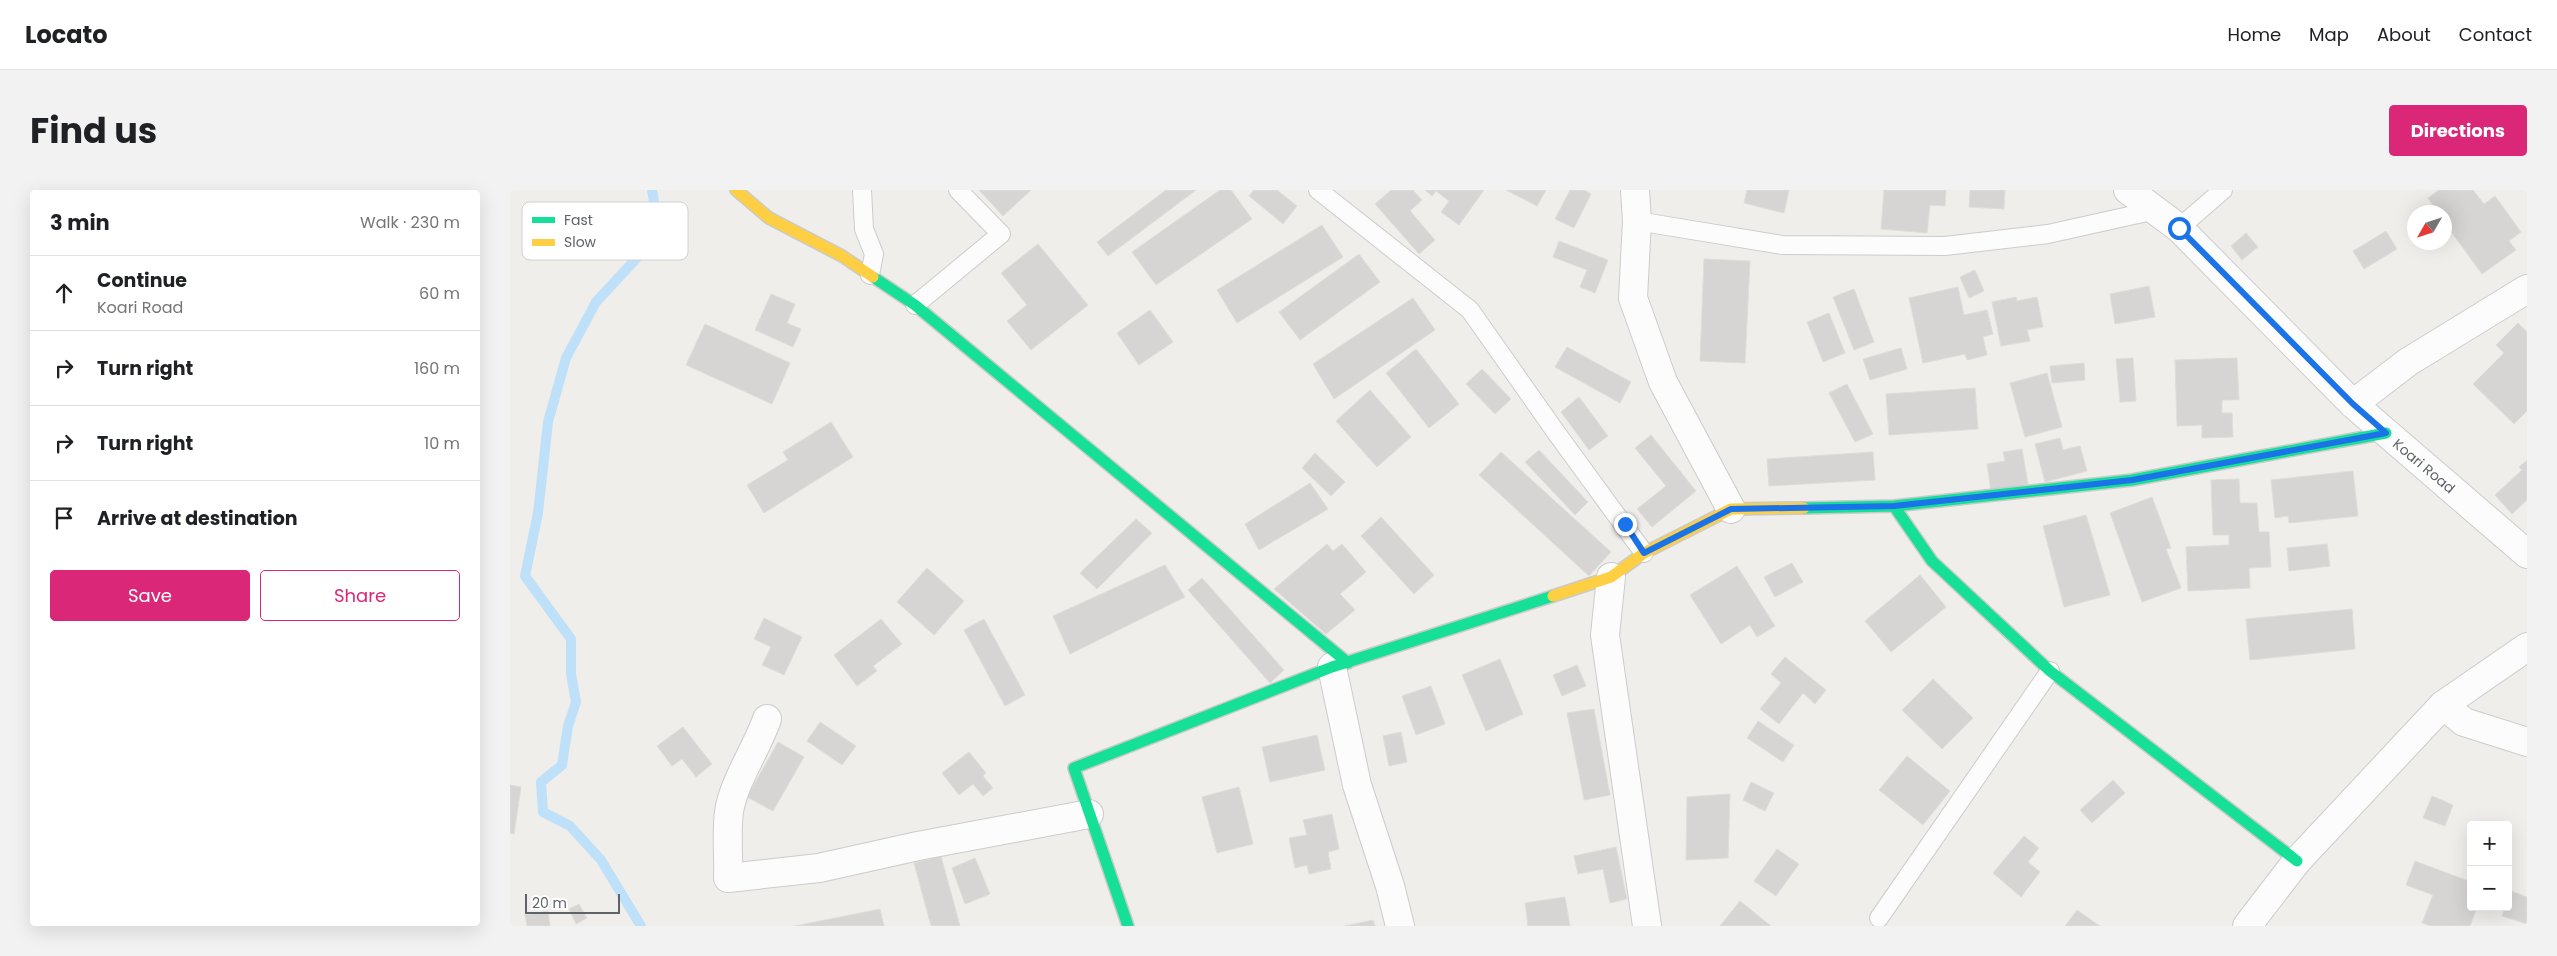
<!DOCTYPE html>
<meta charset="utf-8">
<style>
body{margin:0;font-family:Poppins,sans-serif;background:#f2f2f2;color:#202124}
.controls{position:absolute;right:15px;bottom:15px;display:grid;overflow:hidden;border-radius:5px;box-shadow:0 5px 20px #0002}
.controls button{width:45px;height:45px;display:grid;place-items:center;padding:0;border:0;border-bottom:1px solid #e0e0e0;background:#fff;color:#202124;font:25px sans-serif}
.compass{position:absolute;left:1897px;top:15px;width:45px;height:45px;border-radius:50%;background:#fff;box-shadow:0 5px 20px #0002;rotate:231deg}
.scale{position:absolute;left:15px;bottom:12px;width:95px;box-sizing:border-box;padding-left:5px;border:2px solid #5f6368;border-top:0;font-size:14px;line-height:18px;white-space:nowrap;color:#5f6368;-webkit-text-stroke:4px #fff;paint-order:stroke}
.stop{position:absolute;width:15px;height:15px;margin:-11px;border:4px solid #1a73e8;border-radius:50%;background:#fff}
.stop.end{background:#1a73e8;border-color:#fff;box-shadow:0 1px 5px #0008}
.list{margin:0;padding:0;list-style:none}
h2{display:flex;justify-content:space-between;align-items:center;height:65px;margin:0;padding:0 20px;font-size:21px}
h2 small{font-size:16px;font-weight:400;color:#757577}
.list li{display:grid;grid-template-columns:32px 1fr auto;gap:15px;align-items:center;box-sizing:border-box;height:75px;padding:0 20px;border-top:1px solid #e0e0e0}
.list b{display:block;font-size:19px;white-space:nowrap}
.list p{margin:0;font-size:16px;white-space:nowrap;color:#757577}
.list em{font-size:16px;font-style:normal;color:#757577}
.actions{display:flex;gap:10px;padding:15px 20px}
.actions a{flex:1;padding:11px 0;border:1px solid #db2777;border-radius:5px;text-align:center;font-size:18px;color:#db2777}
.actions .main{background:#db2777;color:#fff}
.icon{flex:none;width:28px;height:28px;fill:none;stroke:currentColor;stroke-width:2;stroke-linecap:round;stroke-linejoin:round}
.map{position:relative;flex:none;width:2017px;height:736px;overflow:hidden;border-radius:5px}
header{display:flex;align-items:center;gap:30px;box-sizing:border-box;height:70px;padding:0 25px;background:#fff;border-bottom:1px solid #e0e0e0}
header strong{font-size:24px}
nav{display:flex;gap:28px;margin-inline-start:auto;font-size:18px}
.intro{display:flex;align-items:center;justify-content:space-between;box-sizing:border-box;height:120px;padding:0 30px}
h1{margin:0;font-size:35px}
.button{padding:12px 22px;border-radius:5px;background:#db2777;color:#fff;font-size:18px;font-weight:700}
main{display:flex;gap:30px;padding:0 30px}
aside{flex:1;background:#fff;border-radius:5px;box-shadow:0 5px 20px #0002}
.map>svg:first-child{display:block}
</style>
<header>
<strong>Locato</strong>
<nav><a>Home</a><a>Map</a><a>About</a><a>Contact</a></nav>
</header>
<div class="intro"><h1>Find us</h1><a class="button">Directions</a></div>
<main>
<aside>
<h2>3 min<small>Walk · 230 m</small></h2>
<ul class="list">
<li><svg class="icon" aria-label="ahead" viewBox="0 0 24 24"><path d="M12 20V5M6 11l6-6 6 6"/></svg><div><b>Continue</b><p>Koari Road</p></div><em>60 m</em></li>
<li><svg class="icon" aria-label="right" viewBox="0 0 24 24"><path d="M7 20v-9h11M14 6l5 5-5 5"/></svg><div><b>Turn right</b></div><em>160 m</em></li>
<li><svg class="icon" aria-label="right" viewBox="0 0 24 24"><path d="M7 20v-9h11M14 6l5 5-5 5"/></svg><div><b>Turn right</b></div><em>10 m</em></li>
<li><svg class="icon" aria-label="arrive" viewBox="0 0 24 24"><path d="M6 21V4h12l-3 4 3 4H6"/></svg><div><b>Arrive at destination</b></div></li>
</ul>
<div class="actions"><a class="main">Save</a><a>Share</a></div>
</aside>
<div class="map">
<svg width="2017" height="736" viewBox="0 0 2017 736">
<rect width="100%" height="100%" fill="#efeeea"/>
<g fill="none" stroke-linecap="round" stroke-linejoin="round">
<path stroke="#bfe0f9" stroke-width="10" d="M131,736L91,670L60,636L33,622L31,592L52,575L58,536L66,512L61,484V449L15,386L28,323L38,232L56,168L86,112L136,58L147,28L142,0"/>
</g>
<path fill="#d6d5d3" stroke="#deddd9" d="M469,0H521L493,26Z
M656,0H686L598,66L587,52Z
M710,0H721L742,29L646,95L622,62Z
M744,0H767L787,16L773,34L739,6Z
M881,0H903L912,10L900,21L925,50L909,64L865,14Z
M915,0H974L949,35L931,22L939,11L926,1L922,6Z
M996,0H1036L1027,16Z
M1060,0H1074L1081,4L1064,38L1045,29Z
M1237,0H1279L1274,23L1234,13Z
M1374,0H1436L1435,16L1420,15L1417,43L1371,39Z
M1460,0H1495L1494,19L1459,17Z
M1929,0H1963L1974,14L1985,6L2011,42L1999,51L2006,60L1972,84L1934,32V22H1928L1918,8Z
M812,35L833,67L727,133L707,100Z
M1876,41L1887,59L1854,79L1843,61Z
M1736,43L1748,57L1732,70L1721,56Z
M1049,51L1098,70L1085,103L1070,97L1077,80L1043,67Z
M528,54L578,115L521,160L497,131L517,115L491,83Z
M849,64L870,92L790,150L769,122Z
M1194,69L1240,71L1235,173L1190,171Z
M1465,80L1474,101L1459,108L1450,87Z
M1639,96L1645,127L1605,134L1600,104Z
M1448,97L1454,125L1477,120L1483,144L1473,147L1477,165L1457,170L1455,164L1413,173L1399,108Z
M1344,99L1364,152L1344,160L1323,107Z
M261,104L285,114L277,133L291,139L283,157L245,140Z
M1506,107L1507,111L1527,107L1533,137L1517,140L1520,151L1491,156L1482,112Z
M903,108L925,140L824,209L803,174Z
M640,120L663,152L629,175L607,143Z
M1319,123L1335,163L1313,172L1297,132Z
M2008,133L2017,142V221L2004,234L1963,194L1994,163L1986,155Z
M195,134L280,173L262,214L176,175Z
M1057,157L1121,192L1110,213L1045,177Z
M1391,158L1397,179L1360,190L1353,169Z
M906,159L949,214L919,238L876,183Z
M1623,168L1626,211L1610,212L1606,169Z
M1727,168L1729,210H1712V223H1722L1723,247L1692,248V235L1667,236L1665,170Z
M1574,173L1575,190L1542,193L1540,176Z
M972,179L1001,209L985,224L956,194Z
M1537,183L1552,237L1515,247L1500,193Z
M1337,194L1363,244L1345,252L1319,203Z
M1465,198L1468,239L1379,245L1376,204Z
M860,200L901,247L867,277L826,231Z
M1069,207L1098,246L1079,260L1051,222Z
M321,232L343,267L254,323L237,295L278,270L273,262Z
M1141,245L1186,301L1142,337L1127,319L1156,296L1125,258Z
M1550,248L1553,260L1570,256L1577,281L1535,292L1525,254Z
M1512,259L1518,294L1481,301L1477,274L1495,271L1493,262Z
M1029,260L1078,312L1065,325L1015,272Z
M991,262L1101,362L1079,386L969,285Z
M1363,262L1365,290L1259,296L1257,269Z
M805,263L835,292L821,306L792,278Z
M2017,270V310L2002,324L1985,305L2012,280L2009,277Z
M1843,281L1848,326L1779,333L1778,326L1765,328L1761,290Z
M1729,289L1730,313H1747L1749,342H1759L1761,377L1739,378L1740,398L1678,401L1676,357L1719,355V345H1703L1701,290Z
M800,293L818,319L749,360L735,334Z
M1642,307L1661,358L1656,359L1671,398L1632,412L1600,323Z
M1576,325L1600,405L1554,417L1533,336Z
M871,327L924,385L904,404L851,346Z
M626,329L642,343L587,399L570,383Z
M817,354L823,361L832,354L856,382L830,404L845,420L816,444L764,399Z
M1817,354L1820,376L1779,381L1777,358Z
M1282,373L1293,392L1265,407L1254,387Z
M655,375L675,407L560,464L543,426Z
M1227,376L1265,436L1247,447L1240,435L1211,454L1180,405Z
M417,378L454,411L424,445L387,412Z
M1410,385L1436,417L1381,462L1355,431Z
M692,388L774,480L760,493L678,400Z
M1842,419L1845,459L1740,470L1736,429Z
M254,428L292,447L274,485L252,475L261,457L244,449Z
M371,429L392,454L363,476L367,481L347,496L324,465Z
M474,429L515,505L495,516L454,440Z
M1275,467L1316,500L1305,514L1293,503L1269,534L1250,519L1271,493L1261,484Z
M990,469L1013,524L976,541L952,485Z
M1067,475L1076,496L1052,506L1043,485Z
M1423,489L1463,528L1432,559L1392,520Z
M921,496L935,534L906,545L892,506Z
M1084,519L1100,605L1074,610L1057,523Z
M1248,531L1284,555L1273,572L1237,548Z
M310,532L346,556L332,575L297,551Z
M173,537L202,574L186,587L172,569L162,576L147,556Z
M891,542L897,572L879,576L873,546Z
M807,545L815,580L760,592L752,557Z
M268,552L294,567L263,621L237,607Z
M459,562L476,583L473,586L483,598L473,606L463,594L449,605L432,583Z
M1397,566L1440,601L1413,635L1369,600Z
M1603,590L1615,603L1582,633L1570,620Z
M1241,592L1264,603L1255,621L1233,610Z
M0,595L11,597L4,644L0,643Z
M729,597L743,654L707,663L692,607Z
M1220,604L1218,668L1176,670L1177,607Z
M1922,606L1943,615L1935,636L1913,628Z
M822,624L829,659L818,662L821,679L799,684L797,675L785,678L779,648L797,645L793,630Z
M1514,646L1529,658L1518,672L1530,682L1511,707L1483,683Z
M1106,657L1117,709L1100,713L1093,679L1068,684L1064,666Z
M1267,659L1289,674L1266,706L1244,691Z
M431,666L450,736H421L404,673Z
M465,668L480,704L455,714L442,678Z
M1905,671L1961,692V717H1967L1960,736H1921L1912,733L1923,705L1896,695Z
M2001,701L2017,707V734L1992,726L1995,717H1998Z
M1055,707L1060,736H1018L1015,713Z
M1230,711L1261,736H1210Z
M69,714L77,728L66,734L59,719Z
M370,719L374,736H285Z
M1567,720L1590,736H1555Z
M38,721L40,736H17L15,725Z
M863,730L865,736H835Z"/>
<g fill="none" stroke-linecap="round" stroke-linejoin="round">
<g stroke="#cbcccc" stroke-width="20">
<path id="lane" d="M352,0L354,39L364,64L360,85
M808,0L960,120L1045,241L1134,363
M1127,31L1272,55L1435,56L1538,44L1646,20
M1669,38L1713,0
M405,115L491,44L448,0
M1369,728L1540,481"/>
</g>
<g stroke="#cbcccc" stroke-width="30">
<path id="street" d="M1125,0L1127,31L1123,108L1153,192L1221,319
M1618,0L1669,38L1843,214L2017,364
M1843,214L1898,172L2017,99
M1101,387L1095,445L1137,736
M822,477L847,595L880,696L890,736
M1933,515L1954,532L2017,552
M257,529C247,558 223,593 219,622C216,643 219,666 218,688L309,678L408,656L579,624
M1737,736L1787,671L1933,515L2017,457"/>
</g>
<g stroke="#cacacb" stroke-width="14">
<path id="fast" d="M363,87L405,115L838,473
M1384,316L1422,371L1540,481L1787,671
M1294,318L1384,316L1622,290L1876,243
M618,736L564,578L822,477L1043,406"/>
</g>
<g stroke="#cacacb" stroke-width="14">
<path id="slow" d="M226,0L259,28L332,66L363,87
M1043,406L1101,387L1134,363L1221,319L1294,318"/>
</g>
<use href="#lane" stroke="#fdfcfc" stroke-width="18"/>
<use href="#street" stroke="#fdfcfc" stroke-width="28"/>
<use href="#fast" stroke="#16e098" stroke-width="11"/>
<use href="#slow" stroke="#ffcf43" stroke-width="11"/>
</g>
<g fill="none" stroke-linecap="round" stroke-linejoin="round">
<path stroke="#1a73e8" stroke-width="6" d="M1115,334L1134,363L1221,319L1384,316L1622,290L1876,243L1843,214L1669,38"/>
</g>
<g text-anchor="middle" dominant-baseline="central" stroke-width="4" stroke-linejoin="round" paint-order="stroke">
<g font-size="14" fill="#5f6368" stroke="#fff">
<text transform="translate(1914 276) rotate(40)">Koari Road</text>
</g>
</g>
<rect x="12" y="12" width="166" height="58" rx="8" fill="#fff" stroke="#cfd0d2" stroke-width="1"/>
<rect x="22" y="27" width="23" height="6" fill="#16e098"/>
<rect x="22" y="49" width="23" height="7" fill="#ffcf43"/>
<g font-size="14" fill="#5f6368">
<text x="54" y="35">Fast</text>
<text x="54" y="57">Slow</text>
</g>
</svg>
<div class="controls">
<button>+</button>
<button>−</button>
</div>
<svg class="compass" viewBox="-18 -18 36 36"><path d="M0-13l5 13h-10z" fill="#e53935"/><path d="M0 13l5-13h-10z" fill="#757577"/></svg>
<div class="scale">20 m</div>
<div class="stop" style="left:1669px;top:38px"></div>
<div class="stop end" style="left:1115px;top:334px"></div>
</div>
</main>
